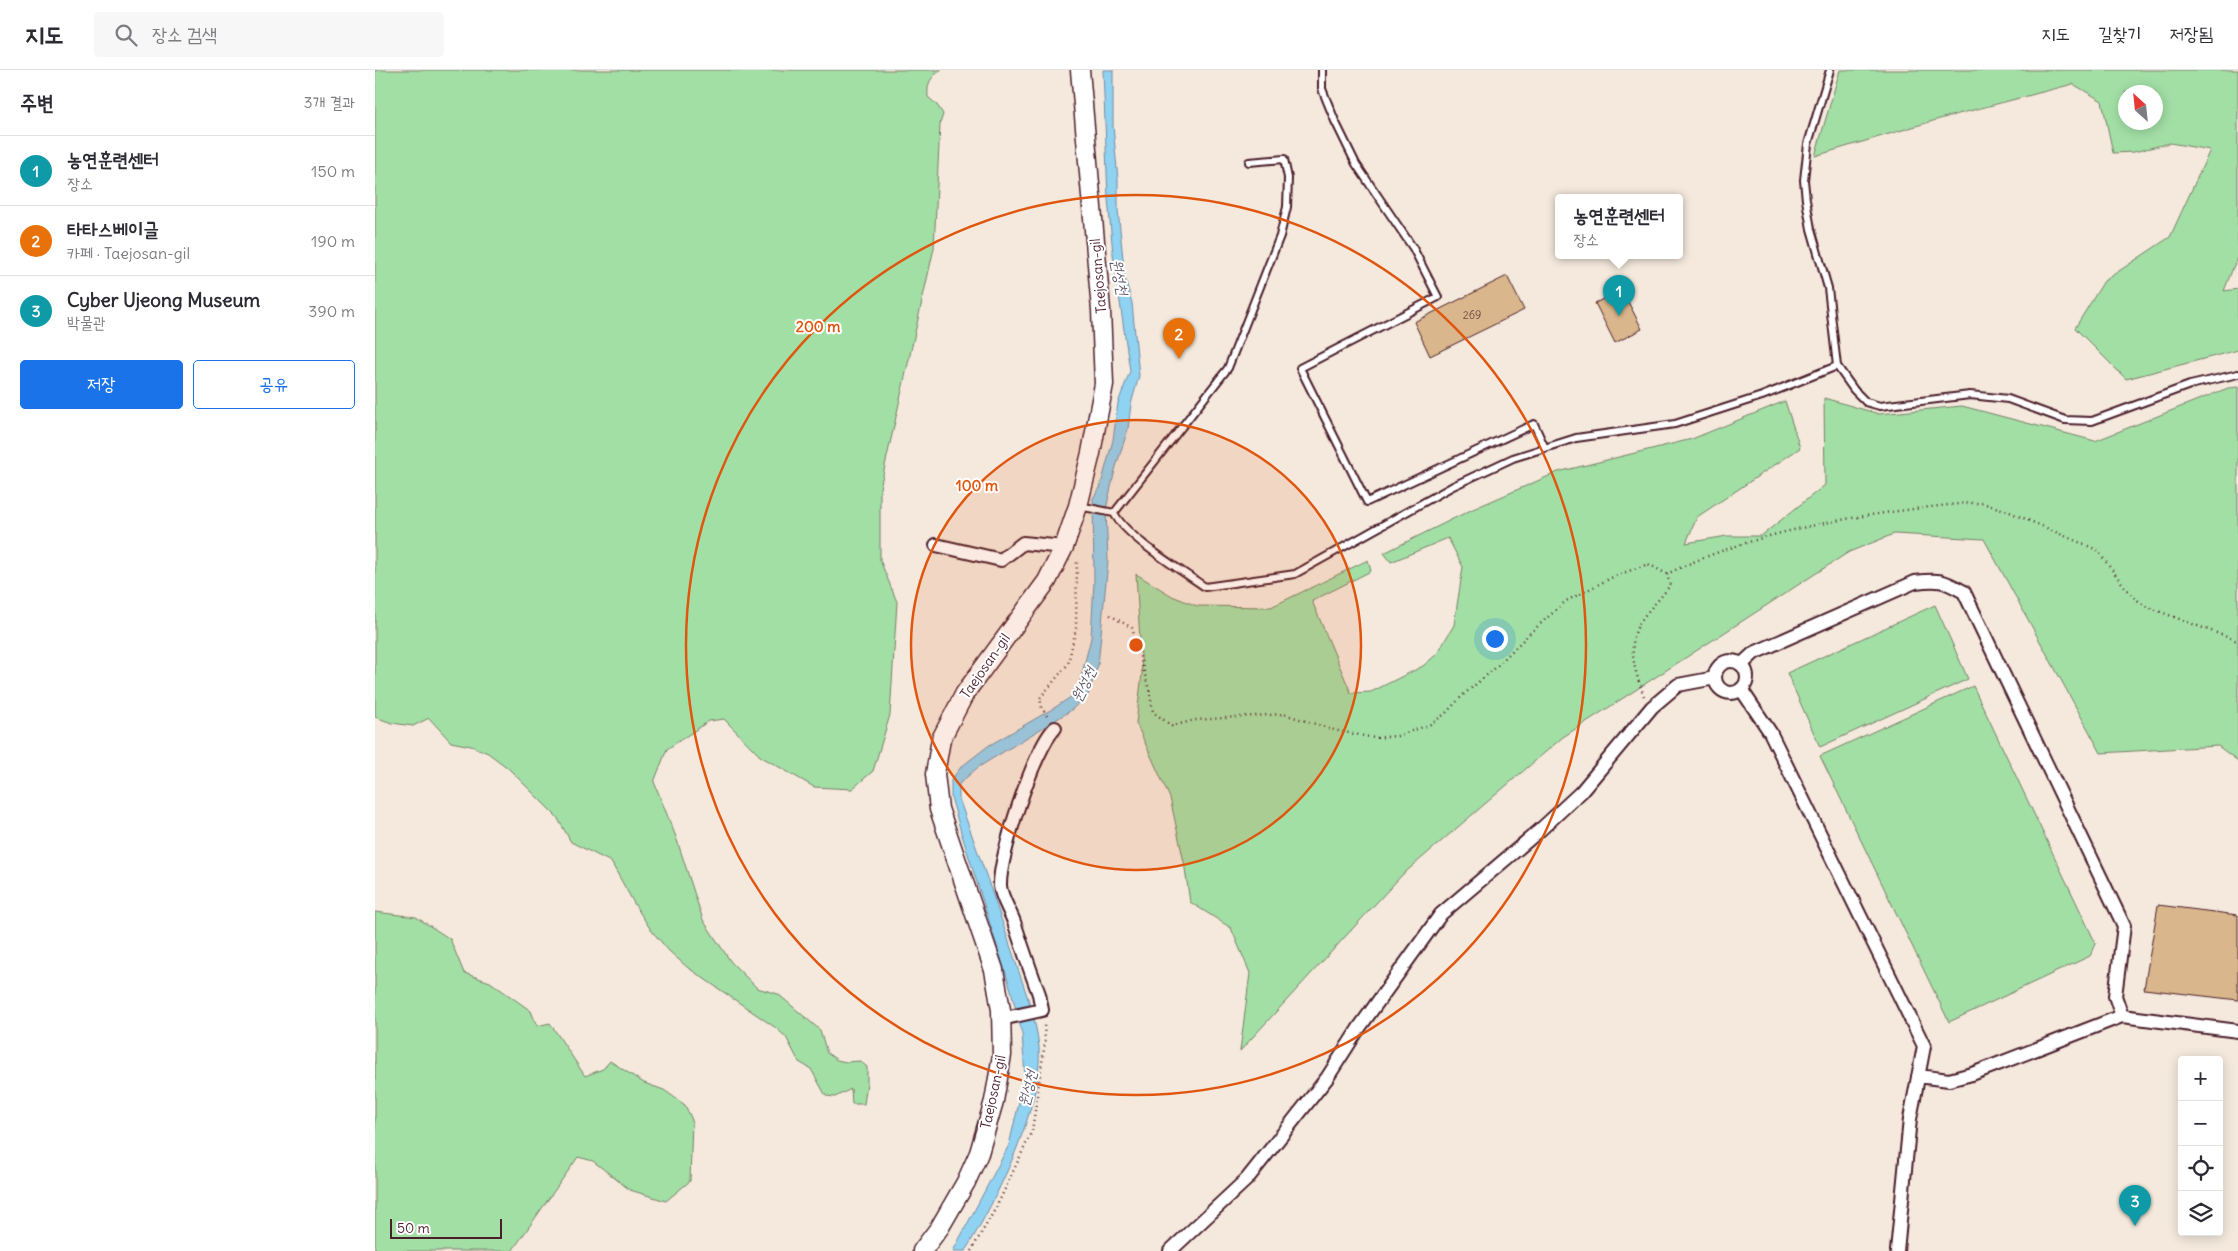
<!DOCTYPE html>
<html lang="ko">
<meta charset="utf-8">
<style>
body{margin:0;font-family:Delius,"Poor Story",sans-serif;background:#f7f7f7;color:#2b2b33}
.controls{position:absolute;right:15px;bottom:15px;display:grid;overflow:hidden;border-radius:5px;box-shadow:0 2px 12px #0003}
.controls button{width:45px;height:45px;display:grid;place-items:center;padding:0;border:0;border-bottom:1px solid #e1e1e2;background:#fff;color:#2b2b33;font:25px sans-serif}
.compass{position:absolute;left:1743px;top:15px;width:45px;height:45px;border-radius:50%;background:#fff;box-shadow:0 2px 12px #0003;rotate:333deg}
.scale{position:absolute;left:15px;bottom:12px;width:112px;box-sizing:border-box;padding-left:5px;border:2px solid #4a1f2b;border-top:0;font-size:14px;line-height:18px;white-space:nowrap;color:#4a1f2b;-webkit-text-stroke:4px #fff;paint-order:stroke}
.you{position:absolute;left:1119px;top:568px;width:18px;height:18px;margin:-12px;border:4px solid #fff;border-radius:50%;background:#1a73e8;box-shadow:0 0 0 8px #1a73e833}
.badge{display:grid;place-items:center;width:32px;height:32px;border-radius:50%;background:#1a73e8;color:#fff;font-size:16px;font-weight:700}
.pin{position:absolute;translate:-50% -41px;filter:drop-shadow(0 1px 2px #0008)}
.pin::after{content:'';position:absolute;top:26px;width:18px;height:15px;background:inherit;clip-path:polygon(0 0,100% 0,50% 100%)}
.popup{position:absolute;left:1180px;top:124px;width:128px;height:65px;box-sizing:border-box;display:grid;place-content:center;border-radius:5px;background:#fff;filter:drop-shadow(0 1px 4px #0005);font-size:16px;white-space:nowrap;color:#7c7c81}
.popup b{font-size:19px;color:#2b2b33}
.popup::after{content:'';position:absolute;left:50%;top:100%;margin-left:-10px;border:10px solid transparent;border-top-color:#fff}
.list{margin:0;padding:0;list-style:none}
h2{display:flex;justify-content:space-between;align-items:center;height:65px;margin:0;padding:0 20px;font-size:21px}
h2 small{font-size:16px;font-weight:400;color:#7c7c81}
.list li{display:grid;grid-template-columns:32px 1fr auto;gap:15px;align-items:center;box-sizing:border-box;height:70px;padding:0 20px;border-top:1px solid #e1e1e2}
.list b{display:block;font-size:19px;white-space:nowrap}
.list p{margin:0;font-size:16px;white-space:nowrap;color:#7c7c81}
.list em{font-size:16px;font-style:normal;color:#7c7c81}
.actions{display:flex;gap:10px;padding:15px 20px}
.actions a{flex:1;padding:11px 0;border:1px solid #1a73e8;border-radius:5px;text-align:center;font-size:18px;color:#1a73e8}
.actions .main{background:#1a73e8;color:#fff}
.icon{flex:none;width:28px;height:28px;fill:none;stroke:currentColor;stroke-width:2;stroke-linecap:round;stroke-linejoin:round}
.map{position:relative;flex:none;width:1863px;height:1181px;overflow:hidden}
header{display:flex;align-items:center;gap:30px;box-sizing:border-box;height:70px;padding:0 25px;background:#fff;border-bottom:1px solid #e1e1e2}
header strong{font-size:24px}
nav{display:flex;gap:28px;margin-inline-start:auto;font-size:18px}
.search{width:350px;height:45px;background:#f7f7f7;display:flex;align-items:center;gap:12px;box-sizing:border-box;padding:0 18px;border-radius:5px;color:#7c7c81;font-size:19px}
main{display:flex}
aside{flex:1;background:#fff}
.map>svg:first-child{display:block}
</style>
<header>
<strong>지도</strong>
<div class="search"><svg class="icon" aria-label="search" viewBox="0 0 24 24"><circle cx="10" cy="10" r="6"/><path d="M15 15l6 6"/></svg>장소 검색</div>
<nav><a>지도</a><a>길찾기</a><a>저장됨</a></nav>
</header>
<main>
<aside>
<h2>주변<small>3개 결과</small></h2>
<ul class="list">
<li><span class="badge" style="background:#0f9aa8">1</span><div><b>농연훈련센터</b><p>장소</p></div><em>150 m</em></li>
<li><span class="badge" style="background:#e8710a">2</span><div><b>타타스베이글</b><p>카페 · Taejosan-gil</p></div><em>190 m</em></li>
<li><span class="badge" style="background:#0f9aa8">3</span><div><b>Cyber Ujeong Museum</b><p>박물관</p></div><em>390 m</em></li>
</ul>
<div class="actions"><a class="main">저장</a><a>공유</a></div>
</aside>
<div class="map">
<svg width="1863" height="1181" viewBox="0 0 1863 1181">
<rect width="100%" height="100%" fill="#f4e9dc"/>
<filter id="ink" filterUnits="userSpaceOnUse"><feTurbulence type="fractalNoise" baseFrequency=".02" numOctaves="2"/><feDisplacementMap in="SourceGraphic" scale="10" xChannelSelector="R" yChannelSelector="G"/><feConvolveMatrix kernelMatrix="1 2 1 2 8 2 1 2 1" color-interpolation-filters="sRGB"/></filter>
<g filter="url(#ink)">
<path fill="#a2dfa5" stroke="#767f68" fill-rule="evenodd" d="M0,0H567C555,7 552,13 553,27L562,35L568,44L565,54L559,178L505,418V490L522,532L515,645L498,701L477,719L439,717L385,686L349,649L334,651L292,679L279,712L301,767L328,850L356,892L382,918L403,924L445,960L452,983L462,990L471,992L485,991L492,997V1013L489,1034H477L476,1019L460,1027L451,1026L436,999L424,992L411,967L401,958L312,897L294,881L276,860L260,835L236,792L196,772L182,747L133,698L113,683L96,676L76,672L54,648L38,656L17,653L0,647Z
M1465,0H1863V185L1849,221L1863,219V280L1751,309L1700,258L1729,211L1795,167L1835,80L1795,73L1759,82L1738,83L1727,31L1698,14L1568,48L1440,86ZM1750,22H1780V52H1750Z
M1863,317V691L1843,676L1726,683L1609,469L1519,464L1474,482L1188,667L1027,805L865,981L875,903L856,858L815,832L809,792L795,728L761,653L767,604L761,504L797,526L822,536L896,537L993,490L996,501L937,531L976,623L996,622L1048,596L1062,584L1079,555L1088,497L1073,468L1016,492L1009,483L1098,439L1183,402L1317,369L1410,331L1425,378L1322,447L1311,473L1352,466H1386L1450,415L1449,328L1504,344L1587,336L1720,371L1853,318Z
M1560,535L1593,609L1445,677L1412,603Z
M1598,616L1721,874L1715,886L1574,952L1445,686Z
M0,842L41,847L75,869L89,903L115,912L156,941L162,956L175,953L210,1006L228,999L235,991L269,1013L289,1020L310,1035L317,1050L315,1111L291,1131L255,1120L218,1091L203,1087L137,1181H0Z"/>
<path fill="#90d2f2" stroke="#748aa2" d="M728,0H738V56L743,110V140L750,208L757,233L764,306L756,334L753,359L740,400L731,439L733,491L723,595L713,625L695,641L602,698L584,714V729C603,782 622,836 640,890C649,918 661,947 664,977C669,1034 620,1133 590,1181H578L634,1075L650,1007L647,964L636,920L586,762L576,727V710L586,697L613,676L679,638L702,623L716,568L719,511L718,428L725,418L738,370L743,333L755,301L738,184L733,129Z"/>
<path fill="#d9b68b" stroke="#4a1f2b" d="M1132,206L1149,240L1055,286L1039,252Z
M1247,220L1267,259L1240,273L1220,233Z
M1783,835L1863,845V930L1769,919Z"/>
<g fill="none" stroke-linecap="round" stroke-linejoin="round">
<g stroke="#4a1f2b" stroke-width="10">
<path id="lane" d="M947,0V19L960,51L981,94L1038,178L1063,227L925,298L992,432L1159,354L1170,378
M1455,0L1433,74L1429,110L1431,130L1436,159L1453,218L1462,296L1479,320L1491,332L1505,336L1595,325L1633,329L1690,350L1717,351L1815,315L1863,304
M704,436L739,443C752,468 806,500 830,517L920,504L1078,416L1138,388L1201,368L1300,354L1387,326L1462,296
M739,443L853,298L905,166L912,137L913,108L909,89L874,92"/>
</g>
<g stroke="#4a1f2b" stroke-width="16">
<path id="street" d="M561,475L626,490L648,473L689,477
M1340 607a16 16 0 1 1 32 0a16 16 0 1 1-32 0Z
M1366,595L1379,583L1540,512C1564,509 1568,510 1589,522L1749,856L1740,926L1747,946
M1366,619L1395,662L1549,976L1535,1049L1522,1181
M626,949L667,940L664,924C655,900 647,876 639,852C635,841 626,827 625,816C624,786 659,679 680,658
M1543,1006L1574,1010L1597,1004L1747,946L1863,961
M795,1181L872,1109L952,1008L984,958L1066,844L1165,760L1206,722L1277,637L1303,615L1340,608"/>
</g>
<g stroke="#4a1f2b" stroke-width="21">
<path id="secondary" d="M547,1181L565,1157L591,1112L604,1083L619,1031L627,985L626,940L619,900L564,739L560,704L566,669L590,623L672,511L689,477L703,436L716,383L729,314L726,240L705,0"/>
</g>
<path stroke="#4a1f2b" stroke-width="2.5" stroke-dasharray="1 4" stroke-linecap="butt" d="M735,545L757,558L775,623L778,642L797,656L820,650L909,644L959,660L999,668L1022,666L1054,655L1070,644L1088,625L1118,600L1155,563L1191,531L1240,506L1273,494L1292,504C1383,459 1492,443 1593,433H1607L1630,440L1722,480L1756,525L1770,536L1860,570H1863
M1269,626C1261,604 1251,577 1264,554C1272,540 1286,529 1295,515L1292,504
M672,646L667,638L665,628L693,594L701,559L702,489
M596,1181L622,1136L657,1061L670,972L669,953"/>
<use href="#lane" stroke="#fff" stroke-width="6"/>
<use href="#street" stroke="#fff" stroke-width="12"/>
<use href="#secondary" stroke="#fff" stroke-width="18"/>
</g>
</g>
<circle cx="761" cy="575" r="225" fill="#e0560e" fill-opacity=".12"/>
<g fill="none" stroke="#e0560e" stroke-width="2.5">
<circle cx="761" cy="575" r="225"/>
<circle cx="761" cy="575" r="450"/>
</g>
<g text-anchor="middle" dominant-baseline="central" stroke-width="4" stroke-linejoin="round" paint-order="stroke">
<g font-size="11" fill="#6e4543">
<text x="1097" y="245">269</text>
</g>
<g font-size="14" fill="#4a1f2b" stroke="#fff">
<text transform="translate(723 206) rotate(-95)">Taejosan-gil</text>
<text transform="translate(610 596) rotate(-55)">Taejosan-gil</text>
<text transform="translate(618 1022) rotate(-78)">Taejosan-gil</text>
</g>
<g font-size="15" font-style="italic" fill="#5f5567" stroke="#fff">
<text transform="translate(745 207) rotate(79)">원성천</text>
<text transform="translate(708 614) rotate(-63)">원성천</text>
<text transform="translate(652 1018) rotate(-76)">원성천</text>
</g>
</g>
<circle cx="761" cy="575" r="8" fill="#e0560e" stroke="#fff" stroke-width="2.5"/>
<g font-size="15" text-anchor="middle" font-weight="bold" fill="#e0560e" stroke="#fff" stroke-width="4" stroke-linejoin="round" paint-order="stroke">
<text x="443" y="262">200 m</text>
<text x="602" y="421">100 m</text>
</g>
</svg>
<div class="controls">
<button>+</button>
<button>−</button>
<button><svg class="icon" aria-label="locate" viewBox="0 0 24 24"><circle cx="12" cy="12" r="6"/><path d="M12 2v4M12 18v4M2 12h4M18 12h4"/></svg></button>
<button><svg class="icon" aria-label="layers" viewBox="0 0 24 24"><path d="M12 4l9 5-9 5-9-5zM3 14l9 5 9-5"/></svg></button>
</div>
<svg class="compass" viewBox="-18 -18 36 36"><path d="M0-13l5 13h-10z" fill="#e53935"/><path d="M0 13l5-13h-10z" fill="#7c7c81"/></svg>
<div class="scale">50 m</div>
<div class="you"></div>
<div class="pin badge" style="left:1244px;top:246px;background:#0f9aa8">1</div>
<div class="popup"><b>농연훈련센터</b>장소</div>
<div class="pin badge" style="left:804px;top:289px;background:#e8710a">2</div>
<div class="pin badge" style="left:1760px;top:1156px;background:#0f9aa8">3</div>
</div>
</main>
